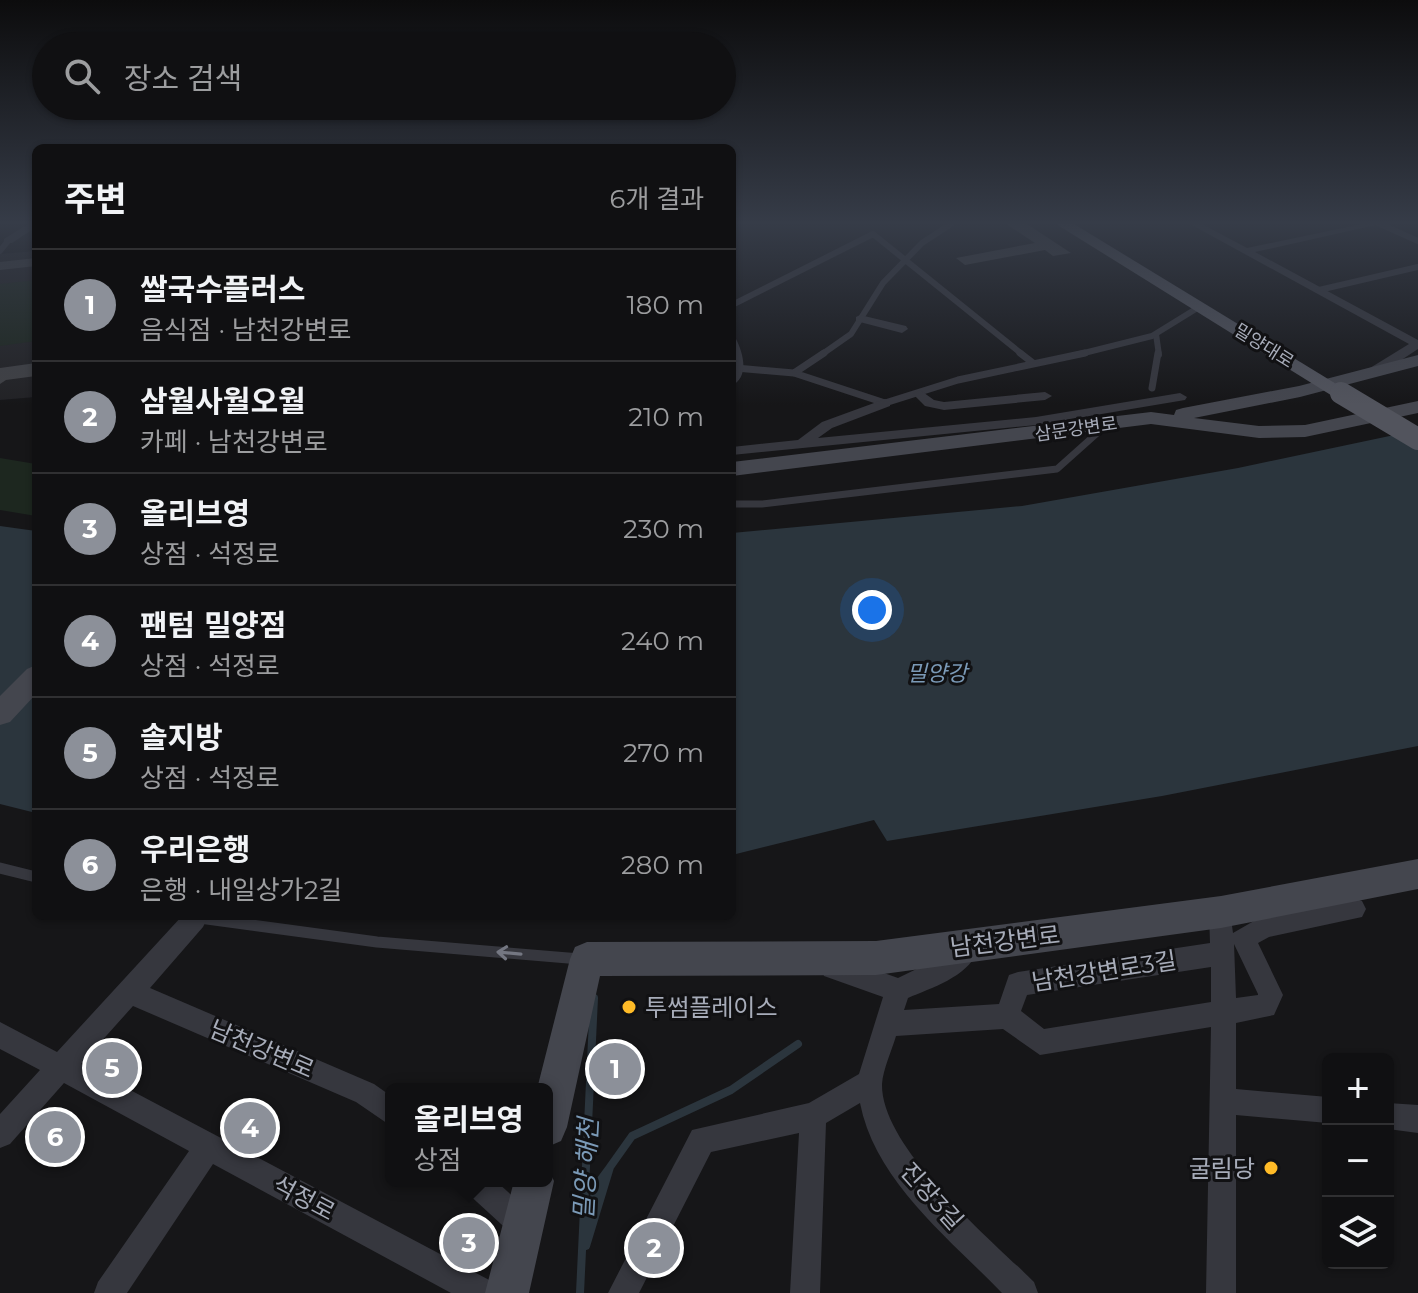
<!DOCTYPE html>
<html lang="ko">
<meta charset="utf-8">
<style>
body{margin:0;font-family:Montserrat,"Noto Sans KR",sans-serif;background:#1e1e20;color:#f1f3f6}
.controls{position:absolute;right:24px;bottom:24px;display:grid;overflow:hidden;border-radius:12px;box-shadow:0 2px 6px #0004}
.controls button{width:72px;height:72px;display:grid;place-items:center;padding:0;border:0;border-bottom:2px solid #303032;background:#101012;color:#f1f3f6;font:40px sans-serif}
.you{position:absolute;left:872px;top:610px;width:28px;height:28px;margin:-20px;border:6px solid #fff;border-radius:50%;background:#1a73e8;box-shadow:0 0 0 12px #1a73e833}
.badge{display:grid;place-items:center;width:52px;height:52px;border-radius:50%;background:#8c9099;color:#fff;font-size:26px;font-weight:700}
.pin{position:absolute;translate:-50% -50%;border:4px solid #fff;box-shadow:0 2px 8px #0006}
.popup{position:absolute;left:385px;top:1083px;width:168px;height:104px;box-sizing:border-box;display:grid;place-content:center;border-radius:12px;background:#101012;filter:drop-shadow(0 2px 6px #0005);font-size:26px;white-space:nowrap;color:#9c9d9f}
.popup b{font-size:30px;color:#f1f3f6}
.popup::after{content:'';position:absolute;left:50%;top:100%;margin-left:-16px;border:16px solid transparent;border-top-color:#101012}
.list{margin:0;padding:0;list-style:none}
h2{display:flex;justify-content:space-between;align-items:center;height:104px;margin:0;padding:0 32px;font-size:34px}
h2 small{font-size:26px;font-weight:400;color:#9c9d9f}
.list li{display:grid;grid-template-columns:52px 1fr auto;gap:24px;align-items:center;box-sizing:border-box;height:112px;padding:0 32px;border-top:2px solid #303032}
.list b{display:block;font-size:30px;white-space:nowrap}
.list p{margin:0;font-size:26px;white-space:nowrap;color:#9c9d9f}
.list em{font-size:26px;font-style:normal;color:#9c9d9f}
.icon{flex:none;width:44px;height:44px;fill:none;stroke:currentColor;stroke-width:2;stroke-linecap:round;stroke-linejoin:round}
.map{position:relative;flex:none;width:1418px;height:1293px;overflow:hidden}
.search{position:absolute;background:#101012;box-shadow:0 2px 6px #0004;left:32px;top:32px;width:704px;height:88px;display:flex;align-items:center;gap:20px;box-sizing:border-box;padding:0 28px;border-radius:44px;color:#9c9d9f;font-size:30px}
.panel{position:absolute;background:#101012;box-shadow:0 2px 6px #0004;left:32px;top:144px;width:704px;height:776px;border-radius:12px}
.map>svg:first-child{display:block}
</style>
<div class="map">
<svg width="1418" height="1293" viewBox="0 0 1418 1293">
<rect width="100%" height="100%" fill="#161618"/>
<path fill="#222225" d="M36,251V397L0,400V254Z"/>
<path fill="#1d271f" d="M36,280V341L0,346V284Z
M0,458L36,464V516L0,510Z"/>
<path fill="#2b353d" d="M1418,430V746L1162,796L887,841L874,820L732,855V533L1022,506L1238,468Z
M0,526L36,531V813L0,804Z"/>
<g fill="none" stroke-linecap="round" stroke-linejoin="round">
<path stroke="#2b353d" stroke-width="8" d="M610,1167L586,1246L596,1186Z
M610,1167L632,1136L731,1090L798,1044
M580,1293L594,998"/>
</g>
<path fill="#404145" d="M1006,224H1027L1071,253L1053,256L1045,250L965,265L956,258L1035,243Z
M36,258V266L0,270V262Z
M36,363V376L6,380L0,384V368Z"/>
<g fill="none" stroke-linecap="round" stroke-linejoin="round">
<path stroke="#36373e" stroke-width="6" d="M1380,224L1418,241
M0,251L8,241
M1319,290L1418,267
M732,305L873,234L1023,355
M1156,334L1159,355
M821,355L851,334L883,283L922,243L951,224
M1076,355L1152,336L1199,307"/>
<path stroke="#36373e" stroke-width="7" d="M1020,353L1033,363
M736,368L794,373L885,403L958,380L1085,353
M794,373L824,353
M1152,388L1158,353
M732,504H762L1057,469L1104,427"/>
<path stroke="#36373e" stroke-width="11" d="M0,868L36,877
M185,916L377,942L580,959"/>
<path fill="#36373e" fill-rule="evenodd" d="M28,224H36V227L12,243H4V239Z
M1190,224H1202L1247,248L1362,224H1380L1255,252L1418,340V349L1380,374H1370V368L1409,344Z
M860,315L906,326L908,329L902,333L856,321V317Z
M732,338L736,339C744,355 749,376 732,386Z
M920,390L934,400L944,402L1045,392L1052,396L1045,400L944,410L925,406L913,394Z
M1180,393L1187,397L1185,400L1036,425L732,455V447L798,440L822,422L885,399L890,400V406L832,428L818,438L1036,417Z
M1354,898L1362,901L1366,909L1362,917L1269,937L1258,943L1283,995L1274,1015L1236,1023V1089L1328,1097V1123L1236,1115V1293H1206L1211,1027L1040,1055L1003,1029L896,1036C892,1050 883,1069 882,1084C881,1148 990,1238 1034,1282L1038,1293H1002C949,1238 875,1181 860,1103L826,1123L820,1293H790L799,1133L711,1152L639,1293H608L692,1130L809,1103L859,1074L883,997L824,976L821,967L824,958L833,955L898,978L933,961L965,940L973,944L977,952C967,977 931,988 908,998L904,1010L999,1004L1009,975L1018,972L1210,943L1209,912L1213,904L1221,901L1229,904L1233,933L1266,914ZM1234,944L1258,994V995L1236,998ZM1211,967V1002L1044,1029L1021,1011L1027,995Z
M182,916H205L207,919L203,927L150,988L374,1084L391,1096V1126L356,1102L133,1006L81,1064L493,1282L497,1293H451L213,1164L127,1293H94L98,1282L189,1151L64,1083L10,1144L0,1148V1114L40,1070L0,1049V1022L57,1052Z
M1388,1103L1418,1105V1133L1388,1129Z
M461,1181H496L533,1215L538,1225L533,1235L523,1240L513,1235L465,1191Z"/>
<path fill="#44464e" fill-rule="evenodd" d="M1418,355V366L1300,397L1194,418L1259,426L1305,425L1418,401V413L1305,437L1259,438L1151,424L732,476V462L1151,412L1174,415L1176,410L1183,408L1299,386Z
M36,665V694L10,722L0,725V696L27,669Z
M1418,859V889L1221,928L876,975L600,976L567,1127L561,1141L547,1147V1089H537L570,959L575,947L587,942L876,941L1221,896Z
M547,1166L554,1181L529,1293H485L514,1181H547Z"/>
<path fill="#52545d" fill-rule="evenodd" d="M1056,224H1074L1351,393L1341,399L1334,397Z"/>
<path stroke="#52545d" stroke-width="22" d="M1341,393L1418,439"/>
</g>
<defs><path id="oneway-shaft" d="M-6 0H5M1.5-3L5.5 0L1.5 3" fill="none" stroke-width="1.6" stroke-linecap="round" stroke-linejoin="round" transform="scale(2)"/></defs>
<use stroke="#747782" href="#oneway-shaft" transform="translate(509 953) rotate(-175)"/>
<linearGradient id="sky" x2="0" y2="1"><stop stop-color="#0c0c0d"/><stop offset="0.55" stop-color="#363c48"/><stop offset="1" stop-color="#363c48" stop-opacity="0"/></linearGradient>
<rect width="1418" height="405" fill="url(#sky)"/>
<g fill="#ffbb27" stroke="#111113" stroke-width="3">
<circle cx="629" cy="1007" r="8"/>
<circle cx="1271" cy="1168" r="8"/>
</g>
<g text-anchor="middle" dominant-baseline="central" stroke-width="6" stroke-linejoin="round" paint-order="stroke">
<g font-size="18" fill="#a7acb9" stroke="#111113">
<text transform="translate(1264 346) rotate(32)">밀양대로</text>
<text transform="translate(1076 429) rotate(-8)">삼문강변로</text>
</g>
<g font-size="22" font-style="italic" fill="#7b9ab7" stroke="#111113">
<text x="937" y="673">밀양강</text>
</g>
<g font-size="24" fill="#a7acb9" stroke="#111113">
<text transform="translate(1005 941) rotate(-7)">남천강변로</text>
<text transform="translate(1104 971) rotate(-9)">남천강변로3길</text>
<text transform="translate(262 1049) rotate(23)">남천강변로</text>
<text transform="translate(932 1196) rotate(48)">진장3길</text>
<text transform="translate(304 1198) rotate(28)">석정로</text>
</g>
<g font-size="24" fill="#a7acb9" stroke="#111113" text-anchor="start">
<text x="645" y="1007">투썸플레이스</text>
<text x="1255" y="1168" text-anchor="end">굴림당</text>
</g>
<g font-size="26" font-style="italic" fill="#7b9ab7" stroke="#111113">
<text transform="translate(586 1169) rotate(-87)">밀양 해천</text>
</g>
</g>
</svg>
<div class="controls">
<button>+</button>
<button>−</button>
<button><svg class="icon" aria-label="layers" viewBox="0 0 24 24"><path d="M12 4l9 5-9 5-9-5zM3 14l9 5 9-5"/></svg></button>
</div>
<div class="you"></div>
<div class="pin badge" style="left:615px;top:1069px">1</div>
<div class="pin badge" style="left:654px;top:1248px">2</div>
<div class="pin badge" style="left:469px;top:1243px">3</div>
<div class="popup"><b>올리브영</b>상점</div>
<div class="pin badge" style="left:250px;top:1128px">4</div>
<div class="pin badge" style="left:112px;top:1068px">5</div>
<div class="pin badge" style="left:55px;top:1137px">6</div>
<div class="search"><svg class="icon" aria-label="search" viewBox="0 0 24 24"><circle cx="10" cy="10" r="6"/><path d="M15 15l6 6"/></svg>장소 검색</div>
<section class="panel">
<h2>주변<small>6개 결과</small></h2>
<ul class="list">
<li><span class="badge">1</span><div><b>쌀국수플러스</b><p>음식점 · 남천강변로</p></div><em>180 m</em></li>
<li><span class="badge">2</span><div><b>삼월사월오월</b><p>카페 · 남천강변로</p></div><em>210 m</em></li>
<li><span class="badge">3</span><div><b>올리브영</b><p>상점 · 석정로</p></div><em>230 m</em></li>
<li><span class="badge">4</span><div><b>팬텀 밀양점</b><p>상점 · 석정로</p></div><em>240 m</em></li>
<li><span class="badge">5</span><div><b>솔지방</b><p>상점 · 석정로</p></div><em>270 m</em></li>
<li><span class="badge">6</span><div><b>우리은행</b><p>은행 · 내일상가2길</p></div><em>280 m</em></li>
</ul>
</section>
</div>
